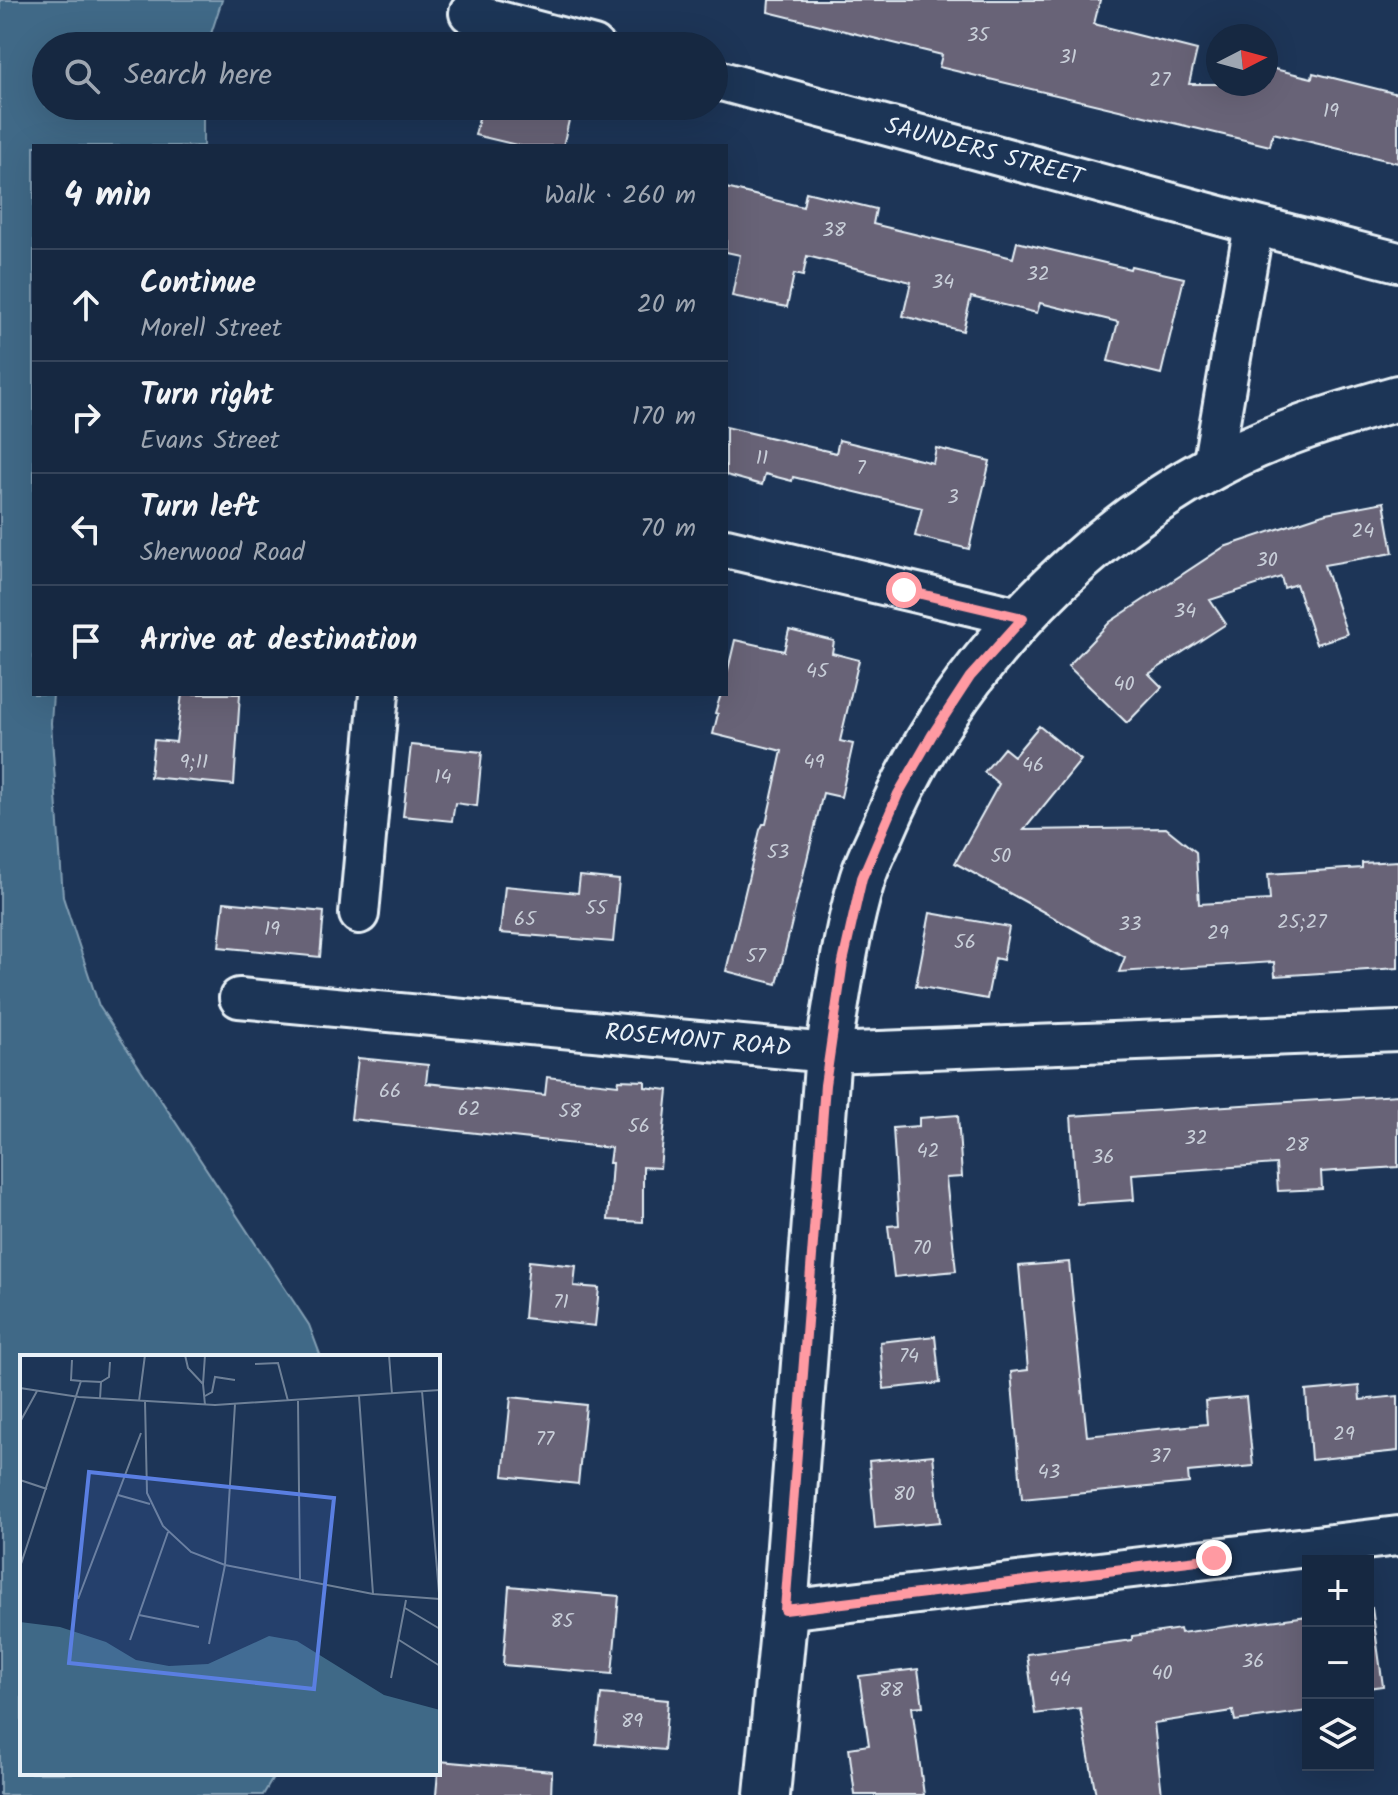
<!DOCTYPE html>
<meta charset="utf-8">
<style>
body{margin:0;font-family:Kalam,sans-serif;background:#23344c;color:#f1f3f6}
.controls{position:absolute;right:24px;bottom:24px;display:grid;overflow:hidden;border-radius:0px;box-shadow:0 8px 32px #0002}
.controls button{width:72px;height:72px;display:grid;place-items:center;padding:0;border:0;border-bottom:2px solid #35445a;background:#162841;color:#f1f3f6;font:40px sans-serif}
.compass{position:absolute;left:1206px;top:24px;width:72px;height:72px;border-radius:50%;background:#162841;box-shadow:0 8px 32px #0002;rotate:84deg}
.stop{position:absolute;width:24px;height:24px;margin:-18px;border:6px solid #ff9aa2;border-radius:50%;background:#fff}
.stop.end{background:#ff9aa2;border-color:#fff;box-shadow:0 2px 8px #0008}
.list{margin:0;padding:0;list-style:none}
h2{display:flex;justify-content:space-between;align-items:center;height:104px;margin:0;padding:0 32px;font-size:34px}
h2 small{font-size:26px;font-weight:400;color:#9ea6b1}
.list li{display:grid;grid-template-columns:52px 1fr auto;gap:24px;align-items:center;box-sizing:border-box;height:112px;padding:0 32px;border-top:2px solid #35445a}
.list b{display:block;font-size:30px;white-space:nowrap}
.list p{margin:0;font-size:26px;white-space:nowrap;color:#9ea6b1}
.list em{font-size:26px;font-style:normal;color:#9ea6b1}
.icon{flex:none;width:44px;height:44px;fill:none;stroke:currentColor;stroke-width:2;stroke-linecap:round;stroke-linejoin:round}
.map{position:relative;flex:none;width:1398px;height:1795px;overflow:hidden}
.search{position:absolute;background:#162841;box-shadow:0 8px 32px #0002;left:32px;top:32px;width:696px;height:88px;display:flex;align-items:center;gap:20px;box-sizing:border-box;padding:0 28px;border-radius:44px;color:#9ea6b1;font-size:30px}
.panel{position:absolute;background:#162841;box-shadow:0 8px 32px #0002;left:32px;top:144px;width:696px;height:552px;border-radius:0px}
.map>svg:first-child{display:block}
</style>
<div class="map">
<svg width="1398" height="1795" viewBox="0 0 1398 1795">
<rect width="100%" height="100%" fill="#1d3557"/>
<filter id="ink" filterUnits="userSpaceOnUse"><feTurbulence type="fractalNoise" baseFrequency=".0125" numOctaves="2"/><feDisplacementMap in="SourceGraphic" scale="16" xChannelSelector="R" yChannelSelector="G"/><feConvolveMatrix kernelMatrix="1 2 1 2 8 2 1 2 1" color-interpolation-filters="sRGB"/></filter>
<g filter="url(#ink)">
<path fill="#3f6987" stroke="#839fb4" stroke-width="2" d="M0,0H222L207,46H46V106H203V146H34V694H53L51,723L63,897L99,1006L309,1325L321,1357H22V1773H276L263,1795H0Z"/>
<path fill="#686377" stroke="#e8f1f8" stroke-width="2" d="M769,0H1100L1094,24L1197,50L1189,84H1266V67L1312,78L1313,73L1398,94V163L1273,133L1270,146L939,67L942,55L768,12Z
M482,106H528L570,116L563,146H521L475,135Z
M726,188L803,207L806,192L876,209L873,224L1013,258L1017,242L1130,269L1131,266L1184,278L1161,374L1108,361L1118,322L1040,303L1037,313L971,297L963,331L903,316L911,282L807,256L803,276L794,274L787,307L732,296L740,255L726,252Z
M726,427L836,453L839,440L933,463L936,448L990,461L969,549L915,536L922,508L793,477L792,481L765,474L762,485L726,475Z
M1384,502L1393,553L1324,565L1347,634L1316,644L1296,584L1284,588L1281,577L1210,600L1226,624L1149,674L1162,687L1127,723L1068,666L1110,622L1224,547L1326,513Z
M789,630L834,641L832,653L859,660L840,741L853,744L841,797L823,793L777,984L726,971L760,830L763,824H766L782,751L713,734L718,714L715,713L721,694H726V678L735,640L784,651Z
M182,694H240L234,785L150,777L154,740L176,742Z
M1039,726L1081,760L1024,830L1166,828L1196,852L1199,904L1270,900L1268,874L1362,868V863L1398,861V968L1275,976L1274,962L1119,972L1125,957L955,863L999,784L984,772L1004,748L1014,756Z
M411,745L482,752L477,806L455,803L452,821L403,816Z
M580,876L619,880L613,942L500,933L505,886L578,893Z
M224,902L324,912L320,957L219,947Z
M930,913L1009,927L1003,960L995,958L987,999L916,986Z
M358,1058L428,1065L426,1083L545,1095L547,1077L618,1085L619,1080L645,1081V1087L668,1090L660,1168L643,1167V1222L608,1220L612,1163H609L611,1148L351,1119Z
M1398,1095V1167L1321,1172L1322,1189L1278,1191L1276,1164L1132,1174L1134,1200L1077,1204L1071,1116Z
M958,1115L962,1177L946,1178L956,1271L894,1277L888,1226L899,1225L893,1128L919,1126V1118Z
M529,1261L576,1266L574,1286L599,1288L595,1326L524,1318Z
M1069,1262L1087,1436L1207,1424L1205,1401L1246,1397L1253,1466L1188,1472L1189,1483L1022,1499L1011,1372L1028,1370L1019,1266Z
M935,1336L940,1383L884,1389L880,1342Z
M1359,1386L1360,1400L1398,1396V1451L1311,1460L1306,1391Z
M511,1397L586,1405L578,1484L503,1476Z
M933,1455L940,1522L875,1528L869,1461Z
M509,1586L619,1596L612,1674L503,1665Z
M1368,1608H1372L1383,1686L1368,1688Z
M1308,1616V1711L1235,1721L1233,1711L1154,1723L1162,1795H1096L1080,1708L1035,1714L1027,1654L1132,1640V1636L1180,1629L1181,1633Z
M918,1669L923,1706L912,1707L924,1795H855L849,1748L869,1745L859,1676Z
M601,1694L668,1700L664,1750L596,1744Z
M439,1761L552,1771L551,1795H436Z"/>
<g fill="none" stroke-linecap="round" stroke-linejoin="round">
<g stroke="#e8f1f8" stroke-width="44">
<path id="minor" d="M469,13L594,46
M714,79L1254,225L1398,262
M1212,467L1254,225
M726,548L1023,618
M359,914L379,694
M239,998L828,1053L1398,1031
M785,1610L1398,1536"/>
</g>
<g stroke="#e8f1f8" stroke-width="50">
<path id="tertiary" d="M767,1795L785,1610L828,1053C838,995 845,936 862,880C867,863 876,846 883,830C945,682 1069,545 1211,468C1269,436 1334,416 1398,398"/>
</g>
<use href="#minor" stroke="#1d3557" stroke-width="38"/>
<use href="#tertiary" stroke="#1d3557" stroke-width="44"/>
</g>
</g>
<g fill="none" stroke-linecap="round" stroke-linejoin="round" filter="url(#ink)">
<path stroke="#ff9aa2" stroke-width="10" d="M904,590L1023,618L970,677L932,735L898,794L862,878L843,962L825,1085L785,1610L1214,1558"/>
</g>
<g text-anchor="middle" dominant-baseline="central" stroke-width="6" stroke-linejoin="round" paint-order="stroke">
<g font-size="20" fill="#c8ced8">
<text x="978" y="36">35</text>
<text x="1068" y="58">31</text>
<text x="1160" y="81">27</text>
<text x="1331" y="112">19</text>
<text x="834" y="231">38</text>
<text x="1038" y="275">32</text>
<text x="943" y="283">34</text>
<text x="762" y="459">11</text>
<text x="861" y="469">7</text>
<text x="953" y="498">3</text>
<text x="1363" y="532">24</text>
<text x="1267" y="561">30</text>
<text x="1185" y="612">34</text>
<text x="817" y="672">45</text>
<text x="1124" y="685">40</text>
<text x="194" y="763">9;11</text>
<text x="814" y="763">49</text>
<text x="1033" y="766">46</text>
<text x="443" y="778">14</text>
<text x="778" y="853">53</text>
<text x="1001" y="857">50</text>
<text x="596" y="909">55</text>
<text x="525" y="920">65</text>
<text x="1302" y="923">25;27</text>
<text x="1130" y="925">33</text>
<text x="272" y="930">19</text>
<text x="1218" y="934">29</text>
<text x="965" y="943">56</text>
<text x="756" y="957">57</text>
<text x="390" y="1092">66</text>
<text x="469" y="1110">62</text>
<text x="570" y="1112">58</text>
<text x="639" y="1127">56</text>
<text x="1196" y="1139">32</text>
<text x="1297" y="1146">28</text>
<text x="928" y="1152">42</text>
<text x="1103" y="1158">36</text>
<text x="922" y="1249">70</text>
<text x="561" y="1303">71</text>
<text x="909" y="1357">74</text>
<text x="1344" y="1435">29</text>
<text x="545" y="1440">77</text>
<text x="1160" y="1457">37</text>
<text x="1049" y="1473">43</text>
<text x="904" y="1495">80</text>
<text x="562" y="1622">85</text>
<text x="1253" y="1662">36</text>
<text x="1162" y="1674">40</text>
<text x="1060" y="1680">44</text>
<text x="891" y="1691">88</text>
<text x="632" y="1722">89</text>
</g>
<g font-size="24" fill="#e8f1f8" stroke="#1d3557">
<text transform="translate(984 152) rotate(15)">SAUNDERS STREET</text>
<text transform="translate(698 1041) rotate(5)">ROSEMONT ROAD</text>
</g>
</g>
<g transform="translate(20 1355)">
<rect width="420" height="420" fill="#1d3557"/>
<path d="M0,267L40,272L86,287L116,305L149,311L188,309L249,281L277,286L364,340L420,355V420H0Z" fill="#3f6987"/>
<path fill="none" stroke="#6e8097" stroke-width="2" d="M165,0L168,13L183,29L185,50M369,0L372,39M52,5L51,25L61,26M235,9L258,8L268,46M81,27L89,22L90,7M183,29L185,0M0,33L59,42L195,50L420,35M402,36L419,238M185,41L192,37L195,22L215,25M339,41L353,239M119,46L125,0M125,46L127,138L143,171L171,197L205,210L353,239L420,244M278,46L280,224M0,67L17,36M0,125L27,134M98,140L130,149M0,212L61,26L81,27L80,44M58,244L121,78M385,253L420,274M119,260L179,272M110,285L148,177M379,285L420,311M189,289L205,210L215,49M371,323L386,245"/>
<path fill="#5a7fe2" fill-opacity="0.15" stroke="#5a7fe2" stroke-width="4" d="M69,117L314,143L294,334L49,308Z"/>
<rect width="420" height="420" fill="none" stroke="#e8f1f8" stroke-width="4"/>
</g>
</svg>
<div class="controls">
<button>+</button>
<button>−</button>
<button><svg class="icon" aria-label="layers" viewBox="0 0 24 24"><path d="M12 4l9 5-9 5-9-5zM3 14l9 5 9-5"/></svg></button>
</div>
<svg class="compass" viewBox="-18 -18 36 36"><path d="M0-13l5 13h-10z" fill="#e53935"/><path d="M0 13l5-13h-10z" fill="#9ea6b1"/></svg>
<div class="stop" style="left:904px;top:590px"></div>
<div class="stop end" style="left:1214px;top:1558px"></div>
<div class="search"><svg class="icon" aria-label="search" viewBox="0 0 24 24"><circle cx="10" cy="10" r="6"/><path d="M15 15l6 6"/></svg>Search here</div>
<section class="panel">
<h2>4 min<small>Walk · 260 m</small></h2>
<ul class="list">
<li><svg class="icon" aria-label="ahead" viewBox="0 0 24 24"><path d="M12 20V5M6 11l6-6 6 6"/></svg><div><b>Continue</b><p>Morell Street</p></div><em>20 m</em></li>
<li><svg class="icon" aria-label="right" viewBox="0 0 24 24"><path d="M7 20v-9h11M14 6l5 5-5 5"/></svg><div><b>Turn right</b><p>Evans Street</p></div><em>170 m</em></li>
<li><svg class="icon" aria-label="left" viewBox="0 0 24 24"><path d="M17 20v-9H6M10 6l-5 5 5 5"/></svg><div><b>Turn left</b><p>Sherwood Road</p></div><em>70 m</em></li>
<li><svg class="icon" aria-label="arrive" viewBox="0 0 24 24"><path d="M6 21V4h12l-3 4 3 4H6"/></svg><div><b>Arrive at destination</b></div></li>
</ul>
</section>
</div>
